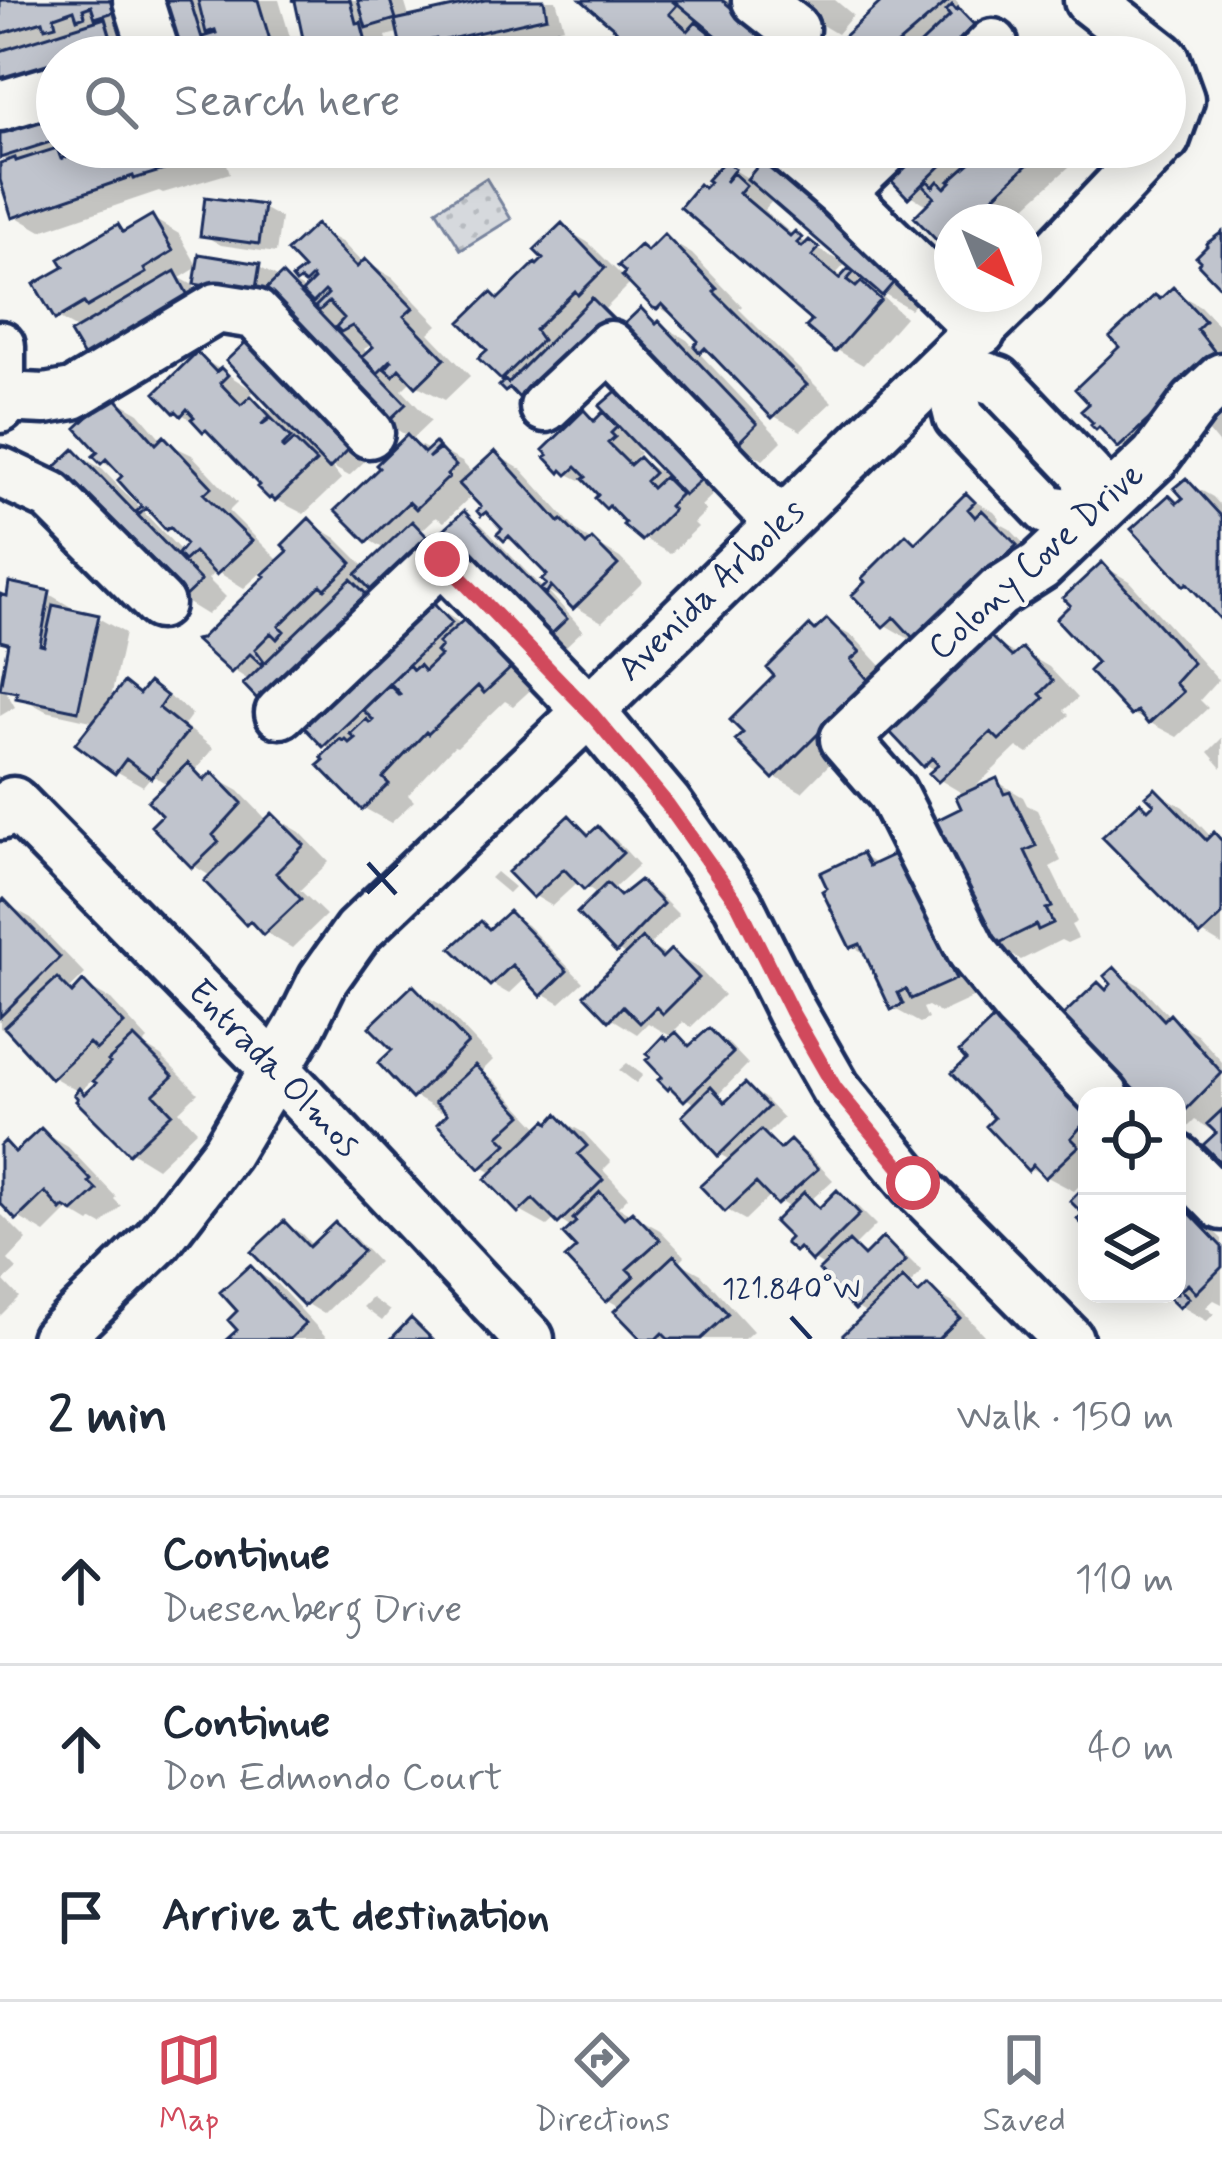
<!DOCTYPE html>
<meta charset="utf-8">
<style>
body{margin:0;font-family:Mynerve,sans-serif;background:#f2f2f3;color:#1f2937}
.controls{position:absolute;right:36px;bottom:36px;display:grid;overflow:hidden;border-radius:24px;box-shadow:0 6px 30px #0003}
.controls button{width:108px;height:108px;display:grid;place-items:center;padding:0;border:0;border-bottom:3px solid #e0e1e3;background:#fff;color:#1f2937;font:60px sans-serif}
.compass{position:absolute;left:934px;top:204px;width:108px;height:108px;border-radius:50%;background:#fff;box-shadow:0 6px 30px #0003;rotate:137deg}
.stop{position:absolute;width:36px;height:36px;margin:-27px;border:9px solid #d1495b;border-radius:50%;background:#fff}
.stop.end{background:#d1495b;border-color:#fff;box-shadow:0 3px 12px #0008}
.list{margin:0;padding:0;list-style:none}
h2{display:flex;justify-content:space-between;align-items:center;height:156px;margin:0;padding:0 48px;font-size:51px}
h2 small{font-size:39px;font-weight:400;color:#747a83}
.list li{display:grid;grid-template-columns:78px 1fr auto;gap:36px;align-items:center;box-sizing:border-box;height:168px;padding:0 48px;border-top:3px solid #e0e1e3}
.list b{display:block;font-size:45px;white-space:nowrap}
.list p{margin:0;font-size:39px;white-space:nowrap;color:#747a83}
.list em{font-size:39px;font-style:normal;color:#747a83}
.icon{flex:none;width:66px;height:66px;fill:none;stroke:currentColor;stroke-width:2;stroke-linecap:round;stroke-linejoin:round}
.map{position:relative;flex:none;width:1222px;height:1339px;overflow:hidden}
.search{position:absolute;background:#fff;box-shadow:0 6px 30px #0003;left:36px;right:36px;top:36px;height:132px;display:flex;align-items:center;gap:30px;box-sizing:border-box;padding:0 42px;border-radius:66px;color:#747a83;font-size:45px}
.sheet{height:660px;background:#fff}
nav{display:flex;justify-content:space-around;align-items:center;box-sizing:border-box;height:168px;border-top:3px solid #e0e1e3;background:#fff;font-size:33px;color:#747a83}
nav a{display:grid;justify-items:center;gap:6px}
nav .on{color:#d1495b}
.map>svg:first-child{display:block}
</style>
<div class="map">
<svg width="1222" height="1339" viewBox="0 0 1222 1339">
<defs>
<pattern id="park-dots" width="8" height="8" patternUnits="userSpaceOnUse" patternTransform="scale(3)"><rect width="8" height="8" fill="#d6d9dd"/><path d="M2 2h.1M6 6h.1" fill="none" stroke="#b7bbc0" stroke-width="1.8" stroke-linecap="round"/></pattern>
</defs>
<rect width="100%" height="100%" fill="#f6f6f2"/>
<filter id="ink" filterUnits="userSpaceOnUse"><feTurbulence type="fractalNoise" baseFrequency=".00833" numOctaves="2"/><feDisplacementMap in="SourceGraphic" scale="24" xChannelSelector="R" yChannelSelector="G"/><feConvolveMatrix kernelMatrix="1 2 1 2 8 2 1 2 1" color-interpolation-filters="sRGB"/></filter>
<g filter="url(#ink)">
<path fill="url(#park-dots)" stroke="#78849e" stroke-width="3" d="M486,178L511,219L461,250L436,210Z"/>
<path fill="#0003" fill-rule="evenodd" d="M0,0H131L139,27L123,33L130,57H57L0,98Z
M163,0H279L296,57H181Z
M295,0H404L410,20L499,0H556L564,27L550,30L583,49L585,57H473L471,47L430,53L437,57H409L420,54L404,45L401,32L386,36L392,57H311L298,2Z
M586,0H727L795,57H638L621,30ZM703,21L712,28L707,32L698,27Z
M789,0H835L853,15L837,34L810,18Z
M887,0H955L970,19L985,27L996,57H826Z
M57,111V147L237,148L223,152L230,173L163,193L159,191L41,231L15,216L0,170V166L10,163L0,157Z
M921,147H1091L1017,214L1020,217L1014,222H952V249L946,246L928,206L910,195Z
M725,164L927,290L910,309L883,293L882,296L905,317L863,365L837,350L816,321L705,191ZM774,199L847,261L845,264L794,236L764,210ZM847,262L854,267L844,279L837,273Z
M263,208L281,218L276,253L221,245L203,235Z
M152,218L179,234L198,267L180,278L193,285L206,309L80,331L58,318L68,268L118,228L127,233Z
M562,227L589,243L624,278L665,238L692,254L742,306L739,309L832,402L801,431L774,416L722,361L697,347L702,341L684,322L655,305L632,282L605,309L625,327L641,312L687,340L782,441L763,460L736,444L628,331L545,412L507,390L503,386L508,381L503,378L491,350L500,301L538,268Z
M316,228L343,243L364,265L366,262L393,278L438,325L429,333L470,376L445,400L410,382L402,390L431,421L411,440L430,451L435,447L462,462L474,475L495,454L522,470L579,533L620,558L643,582L602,622L548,591L583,630L564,648L546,638L464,515L482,525L544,590L551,575L528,551L506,538L507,529L483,513L486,507L473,494L444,522L436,517L422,530L449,554L371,585L366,591L388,612L250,681L233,670L269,576L264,570L244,588L216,571L208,579L226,597L207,615L181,599L74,453L101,468L183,553L190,544L168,528L126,476L102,462L113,398L139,413L163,441L192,455L237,503L229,511L280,562L310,522L336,538L367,569L386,550L369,540L383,468L380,465L409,437L386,423L215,293L197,283L259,267L277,277L275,284L283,277L307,291L313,286L306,282ZM381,340L368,355L364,349Z
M1173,291L1200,306L1222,329V385L1147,461L1120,446L1111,436L1098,428L1124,347Z
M266,354L367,459L349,476L331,466L341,479L304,514L271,497L215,436L176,410L197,355L254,391L247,398L283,418Z
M584,414L598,421L604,416L722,486L701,506L706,511L694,523L698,527L670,554L643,538L620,513L608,507L602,495L590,485L562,471ZM641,445L669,477L635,458L640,453L636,449Z
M1222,417V448L1208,431Z
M1186,482L1213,497L1222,507V617L1198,590L1186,584L1136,529L1169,498L1180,504L1187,498Z
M967,497L994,512L1000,519L997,522L1010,529L1041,562L943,652L916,637L911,640L885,625L907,538L917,544Z
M1102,565L1129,581L1218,680L1200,700L1208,708L1177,737L1133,714L1102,664Z
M49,594L76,610L75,613L98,618L125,633L109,707L142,696L150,686L176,701L192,714L184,725L213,748L195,771L209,779L212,776L239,791L268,821L273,816L300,832L329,862L300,890L326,915L292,948L248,922L212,877L194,866L166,815L169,785L152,775L143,786L116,771L96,722L46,711L4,688L15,707L0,716V682L2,686L11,645L0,639V599Z
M431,604L463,625L466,622L493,638L537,684L513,706L505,701L457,747L454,746L408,795L414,801L391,823L364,808L333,750L325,745Z
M828,623L855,638L884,669L895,698L802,792L775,777L817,632Z
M990,640L1017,655L1022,651L1049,667L1078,698L1064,710L1069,715L1028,754L1017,747L969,793L996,781L1023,797L1027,805L1037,810L1061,861L1050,867L1077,922L1071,925L1078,938L1067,943L1061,940L1021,960L994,945L965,809L967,796L940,780L936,771L925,764Z
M1222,738V768L1208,752Z
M1156,791L1183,807L1212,838L1222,841V945L1202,933L1141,806L1151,812L1158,804Z
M570,819L593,835L598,830L616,840L639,865L612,890L624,897L640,884L658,894L679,915L649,946L668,956L671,953L698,968L724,995L691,1027L683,1022L672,1033L694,1046L709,1032L727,1042L748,1064L718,1095L730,1101L745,1087L763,1097L783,1118L765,1136L784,1149L790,1144L808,1154L833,1180L811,1200L824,1208L838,1194L855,1204L876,1225L854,1247L869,1256L884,1241L901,1251L922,1272L909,1285L923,1293L928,1289L955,1304L984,1335L980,1339H851L847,1335L869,1315L857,1308L826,1267L797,1250L791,1209L771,1195L745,1220L727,1210L732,1161L719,1154L697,1105L669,1088L666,1077L669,1043L674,1038L648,1023L637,1034L611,1018L627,956L617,950L599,895L579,881L552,906L535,896Z
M862,856L878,865L894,858L921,873L981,994L940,1013L928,1006L923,1008L928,1019L920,1023L893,1008L869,956L852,946L831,889Z
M496,872L514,887L508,893L490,878Z
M4,903L31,918L85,974L70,989L76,992L84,985L111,1000L148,1040L143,1045L161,1056L198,1093L179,1111L197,1130L157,1168L131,1152L79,1092L53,1077L18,1038L0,1028V907ZM94,1078L100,1083L87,1096L80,1092Z
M509,914L527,925L583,982L560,1003L543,993L527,977L509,994L492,984V931Z
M1114,971L1141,986L1173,1020L1197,1034L1222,1062V1160L1220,1133L1212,1126L1209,1129L1195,1120L1187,1128L1177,1123V1096H1143L1065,1017L1116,984Z
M413,989L440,1004L493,1060L481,1072L493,1079L541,1130L557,1118L584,1133L611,1162L603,1170L628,1197L618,1207L660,1230L685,1256L679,1262L701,1274L753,1331L744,1339H645L619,1311L622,1308L608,1300L573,1229L556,1218L547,1226L520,1211L494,1174L482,1167L451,1114L445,1108L441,1112L414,1096L396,1050Z
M627,1063L643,1075L636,1083L619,1070Z
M1087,1103V1178L1074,1191L1030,1168L998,1118Z
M41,1131L68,1147L116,1197L114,1199L121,1206L102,1225L93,1220L90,1223L68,1210L45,1233L18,1217L0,1199V1150L5,1145L19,1153Z
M1177,1195L1222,1239V1304L1214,1300L1206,1307L1214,1314L1207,1321L1181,1306L1177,1294Z
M0,1213L27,1240L8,1260L17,1269L4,1281L19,1297L0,1316Z
M285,1224L302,1234L313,1246L336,1225L353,1236L378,1262L324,1314L306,1303Z
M250,1268L277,1284L328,1339H231L241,1330L242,1311Z
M781,1279L789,1284L797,1292L792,1297L784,1292L776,1284Z
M372,1298L390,1311L382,1321L363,1307Z"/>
<path fill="#c0c4cd" stroke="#1b2f5e" stroke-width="3" d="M0,0H110L114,12L95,18L91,6L83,9L85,16L77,19L74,10L54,17L56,25L45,28L43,21L0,34Z
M160,0H190L208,57H178Z
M198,0H258L275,57H208L202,37L216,33L215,30L206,33Z
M291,0H350L356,23L361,22L368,49L340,57H307L295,1Z
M358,0H390L396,19L366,28Z
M485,0H544L547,17L437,42L436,39L401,47L395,20Z
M581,0H671L677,5L669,14L688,31L696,22L730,49L725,55L720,51L715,57H633L610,38L616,30Z
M673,0H722L774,43L762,57H742Z
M883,0L947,2L883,57H822Z
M952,5L956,10L958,8L980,31L954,57H907L950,16L946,11Z
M105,18L114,48L85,57H57V66L0,84V51Z
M557,30L563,57H459L470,55L468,44L488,40L491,50L496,48L494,39L517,34L519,44L523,43L522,38Z
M57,108V140L0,158V126Z
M69,147H201L204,158L134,179L133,176L12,218L0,180V163L15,158L16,161L57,148L61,159L71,155Z
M917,147H960L908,198L887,176Z
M975,147H1046L992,198L995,201L972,222H952V241L944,248L914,217L934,197L923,185L928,181L933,187L938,181L945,188L951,182L949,181L981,153Z
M766,156L902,273L882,296L747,179Z
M725,160L735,169L725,182L733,173L746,185L739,193L790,236L795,231L802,238L797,243L802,247L809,240L819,248L812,256L839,279L849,268L854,272L847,280L856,287L861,282L881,300L835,352L806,327L812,321L680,207L699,184L704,188L710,182L707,180Z
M205,197L264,205L259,244L200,236Z
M152,215L173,251L144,269L146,273L87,307L84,303L55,320L34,284L64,267L59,259L118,224L123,232Z
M562,223L605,268L578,295L575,291L535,330L542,340L501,380L478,358L487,350L460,322L491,292L498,299L535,263L537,265L543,259L534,250Z
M316,224L357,267L365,259L413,308L404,316L445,359L416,387L399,369L393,376L385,369L392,361L391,360L378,373L362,357L373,347L352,326L341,332L336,327L344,318L329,302L319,311L315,307L328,294L325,291L313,303L302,292L314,280L312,277L305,284L300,280L296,283L292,278L304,269L287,251Z
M1222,232V289L1198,264L1200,261L1196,257L1207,246L1206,244Z
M664,234L717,289L714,292L807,385L772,418L705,348L700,353L694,346L698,341L662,304L657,309L653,308L622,276L625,272L618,266L640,245L647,251Z
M199,254L260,264L255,294L194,284Z
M175,271L190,299L86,360L70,333Z
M282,274L406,404L384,425L260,295Z
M1173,287L1205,321L1197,329L1215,352L1170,394L1173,397L1118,448L1099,427L1096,430L1091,425L1093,423L1081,411L1089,404L1075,389L1119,347L1110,337L1155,295L1160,299Z
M592,298L613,319L525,404L510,388L505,392L499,386L505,380L508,383Z
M641,308L656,324L659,321L757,424L734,447L621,327Z
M248,340L351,447L329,469L226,361Z
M197,352L216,372L221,368L228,375L220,383L241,405L251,396L270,416L261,425L271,418L291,438L282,447L284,449L294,440L316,462L275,501L271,497L269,499L257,487L259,485L206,430L203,432L191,419L194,417L187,409L181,416L176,411L174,413L155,393Z
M622,386L706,475L684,495L599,406Z
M112,394L156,444L164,436L212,487L204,494L252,541L216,575L194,552L184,561L178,554L186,544L170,527L166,530L146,508L140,514L137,511L142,507L118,480L122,476L106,459L101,464L93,456L98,452L76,428Z
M584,410L594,421L603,412L617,427L611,433L615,437L608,443L630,465L639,457L654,473L646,481L652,488L664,477L681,494L669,506L673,510L642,541L623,525L625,523L609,506L606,509L595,498L598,495L583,479L586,477L576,467L567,475L562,470L560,473L545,457L548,455L543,450Z
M407,435L424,453L435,443L439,447L428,458L440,449L456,466L447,475L449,477L416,509L409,502L367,542L335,510L379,468L376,465Z
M74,449L201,581L179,602L52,470Z
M495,451L559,522L562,520L586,545L592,539L618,565L573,609L551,586L546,594L541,589L546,584L541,580L547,575L509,536L504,541L497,534L502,529L486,512L481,516L477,511L481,507L459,484Z
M1186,478L1222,517V621L1187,583L1184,586L1131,529L1169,495L1177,503L1183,498L1174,488Z
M966,493L975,502L968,509L975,517L982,510L1017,545L914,639L894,617L883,627L852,595L865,582L862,578L906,534L915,543Z
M464,511L567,619L545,640L441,532Z
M309,518L352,563L325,589L321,585L279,626L284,631L277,639L271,633L255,649L264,661L261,664L250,654L231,673L195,640L200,639L265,576L263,574L288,551L282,545Z
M412,521L433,543L377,597L356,574Z
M1102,562L1193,663L1175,683L1183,692L1148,724L1137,711L1131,716L1089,671L1097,663L1056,619L1070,605L1063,598Z
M351,579L373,601L264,706L243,684Z
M9,582L50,591L40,645L44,646L53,605L99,615L78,711L16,698L17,692L0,689L8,643L0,641V594L7,596Z
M431,601L452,623L323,747L302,725Z
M466,618L512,667L484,693L478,686L428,734L426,732L383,778L389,784L362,810L318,765L324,760L321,757L340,739L343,741L345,739L349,743L355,738L350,734L366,719L370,723L373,720L363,710L389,685L399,695L400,694L390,683L409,665L413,670L419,665L424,671L440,656L436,652L441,646L438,643Z
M827,619L860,652L851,660L870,682L773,779L735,740L743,733L730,720L774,676L767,668L810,625L815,630Z
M990,636L1012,657L1022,648L1053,681L1040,694L1044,698L999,740L991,732L938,782L929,773L938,765L932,758L923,767L888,730Z
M124,682L139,694L149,682L167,696L159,708L188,731L151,778L126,759L115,774L75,744Z
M188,763L204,780L212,772L242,803L213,835L219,842L192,868L151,826L162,815L148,801Z
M997,778L1004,794L1010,792L1036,846L1025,851L1052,907L1046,909L1053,923L1038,930L1036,925L991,947L935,821L961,808L956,797Z
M1155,788L1206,840L1214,832L1222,841V915L1200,936L1102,837L1140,802L1148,810L1154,804L1146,796Z
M272,813L304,845L276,873L301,899L263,935L250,921L246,925L204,881Z
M569,815L588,835L598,826L623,853L584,890L564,869L533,898L508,872Z
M862,853L869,866L895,854L956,979L911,999L906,989L898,993L903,1004L891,1010L860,944L850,948L822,891L827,888L820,873Z
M640,880L663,904L616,953L577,913L607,883L620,896Z
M4,899L60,957L0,1017V903Z
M509,911L567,971L541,996L512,965L490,986L451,948L481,921L489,929Z
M642,938L662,958L671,949L699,978L663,1014L656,1007L640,1023L623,1006L609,1021L584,995Z
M1114,967L1164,1020L1170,1014L1222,1073L1180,1116L1177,1112V1096H1140L1115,1070L1113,1072L1061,1017L1098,982L1106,990L1111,984L1104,976Z
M57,978L72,993L83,981L124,1024L96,1050L89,1043L51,1079L4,1027Z
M413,985L468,1043L412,1099L378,1063L392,1050L369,1027Z
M998,1015L1087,1113V1120L1071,1138L1079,1146L1045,1178L1033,1165L1028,1171L986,1126L994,1118L952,1073L966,1060L959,1052Z
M709,1028L733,1053L684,1101L670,1087L668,1090L658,1080L662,1077L646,1060L650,1057L646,1054L663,1036L667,1040L676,1032L689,1046Z
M134,1037L173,1076L154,1094L172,1113L129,1154L76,1101L78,1099L74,1094L79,1088L84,1094L96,1083L93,1081L110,1063L108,1061Z
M475,1065L522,1115L499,1136L507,1144L480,1169L437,1124L447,1114L435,1102Z
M745,1083L768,1107L718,1156L682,1116L711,1087L725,1102Z
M1222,1110V1164L1203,1145L1216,1133L1207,1124Z
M557,1114L587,1146L578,1154L603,1180L558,1224L533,1199L518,1213L485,1179L546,1120L549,1123Z
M41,1128L91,1180L89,1182L97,1190L73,1212L64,1207L61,1210L45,1192L16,1220L0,1203V1146L5,1141L15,1152Z
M761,1130L780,1149L790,1140L818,1169L777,1205L756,1183L725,1212L700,1186Z
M1087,1184V1229L1077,1219L1083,1214L1070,1201Z
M837,1190L860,1214L812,1262L799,1248L795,1252L785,1243L790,1238L774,1222L804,1192L819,1208Z
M600,1192L624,1218L632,1211L660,1240L627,1269L634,1276L606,1302L565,1258L576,1248L563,1234L576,1222L573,1219Z
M1179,1202L1222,1247V1267L1196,1293L1188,1284L1181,1290L1189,1298L1179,1308L1165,1294H1177Z
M284,1221L309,1247L335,1222L363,1251L304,1306L251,1252Z
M883,1237L906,1261L855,1310L819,1270L849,1241L864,1256Z
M674,1255L728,1314L701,1339H668L662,1333L656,1339H641L614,1311Z
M250,1265L305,1324L290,1339H227L237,1330L228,1320L237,1311L220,1292Z
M903,1278L918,1294L928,1285L960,1318L938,1339H847L843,1335Z
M411,1318L432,1339H391Z"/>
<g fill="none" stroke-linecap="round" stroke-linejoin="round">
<g stroke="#1b2f5e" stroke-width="57">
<path id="minor" d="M138,0L156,57
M757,0L794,29
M1089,0L1162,57
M980,57L993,44
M1165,60L1179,99L1165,138
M0,106L57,89
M786,147L840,193L981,331
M840,193L888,147
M1024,286L1156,147
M0,346V408
M946,365L998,381L1088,475L1092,516L1048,510L959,417Z
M1,397L45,399L73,394L217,308L255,314L369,433
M545,407L610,346L780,523
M0,472L51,496L159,604
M280,713L442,559L589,711L667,804L738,904L791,1011L835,1088L913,1183L1068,1339
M0,815L13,802L274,1068L529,1339
M1104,1096L1017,1006L972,951L892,793L845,739L998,593L1040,566L1155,457L1195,403L1222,378
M1177,1159L1222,1205
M56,1339L158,1240L226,1152L300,1027L323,980L357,932L589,711L1016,294"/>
</g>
<use href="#minor" stroke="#f6f6f2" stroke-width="48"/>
</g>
</g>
<g fill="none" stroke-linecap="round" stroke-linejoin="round" filter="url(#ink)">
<path stroke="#d1495b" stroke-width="15" d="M442,559L589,711L667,804L738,904L791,1011L835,1088L913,1183"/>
</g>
<path fill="none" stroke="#1b2f5e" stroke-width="4.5" d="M368,863L396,894M367,893L397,864M791,1317L811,1339"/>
<g text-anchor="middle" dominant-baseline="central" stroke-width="9" stroke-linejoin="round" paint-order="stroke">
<g font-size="36" fill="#1b2f5e" stroke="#f6f6f2">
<text transform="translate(1037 562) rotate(-42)">Colony Cove Drive</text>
<text transform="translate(712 591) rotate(-44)">Avenida Arboles</text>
<text transform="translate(273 1069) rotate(46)">Entrada Olmos</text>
</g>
</g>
<g font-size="30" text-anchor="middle" fill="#1b2f5e" stroke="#f6f6f2" stroke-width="9" stroke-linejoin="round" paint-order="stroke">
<text x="791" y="1298">121.840°W</text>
</g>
</svg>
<div class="controls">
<button><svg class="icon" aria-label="locate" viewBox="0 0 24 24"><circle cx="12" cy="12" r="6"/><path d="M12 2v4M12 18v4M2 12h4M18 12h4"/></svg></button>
<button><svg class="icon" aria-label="layers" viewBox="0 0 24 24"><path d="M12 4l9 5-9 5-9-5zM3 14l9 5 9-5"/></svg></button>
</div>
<svg class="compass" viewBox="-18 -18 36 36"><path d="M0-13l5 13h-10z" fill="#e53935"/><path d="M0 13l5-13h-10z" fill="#747a83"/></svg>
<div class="stop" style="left:913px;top:1183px"></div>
<div class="stop end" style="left:442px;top:559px"></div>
<div class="search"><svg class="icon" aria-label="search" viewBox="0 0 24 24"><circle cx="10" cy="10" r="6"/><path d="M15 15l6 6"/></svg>Search here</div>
</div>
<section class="sheet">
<h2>2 min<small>Walk · 150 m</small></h2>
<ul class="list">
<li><svg class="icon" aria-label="ahead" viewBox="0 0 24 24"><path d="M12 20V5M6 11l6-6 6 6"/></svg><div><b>Continue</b><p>Duesenberg Drive</p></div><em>110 m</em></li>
<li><svg class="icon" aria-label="ahead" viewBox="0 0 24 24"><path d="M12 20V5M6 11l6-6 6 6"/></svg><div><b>Continue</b><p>Don Edmondo Court</p></div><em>40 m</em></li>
<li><svg class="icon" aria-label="arrive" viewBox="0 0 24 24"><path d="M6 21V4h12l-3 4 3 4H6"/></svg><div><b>Arrive at destination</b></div></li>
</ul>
</section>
<nav>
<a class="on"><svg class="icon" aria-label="map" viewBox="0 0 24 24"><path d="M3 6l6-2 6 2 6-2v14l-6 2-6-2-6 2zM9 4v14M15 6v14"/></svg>Map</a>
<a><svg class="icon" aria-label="directions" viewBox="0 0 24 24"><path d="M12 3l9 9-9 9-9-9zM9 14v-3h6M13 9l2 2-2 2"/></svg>Directions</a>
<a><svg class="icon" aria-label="saved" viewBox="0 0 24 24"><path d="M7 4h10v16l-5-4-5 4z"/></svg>Saved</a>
</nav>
